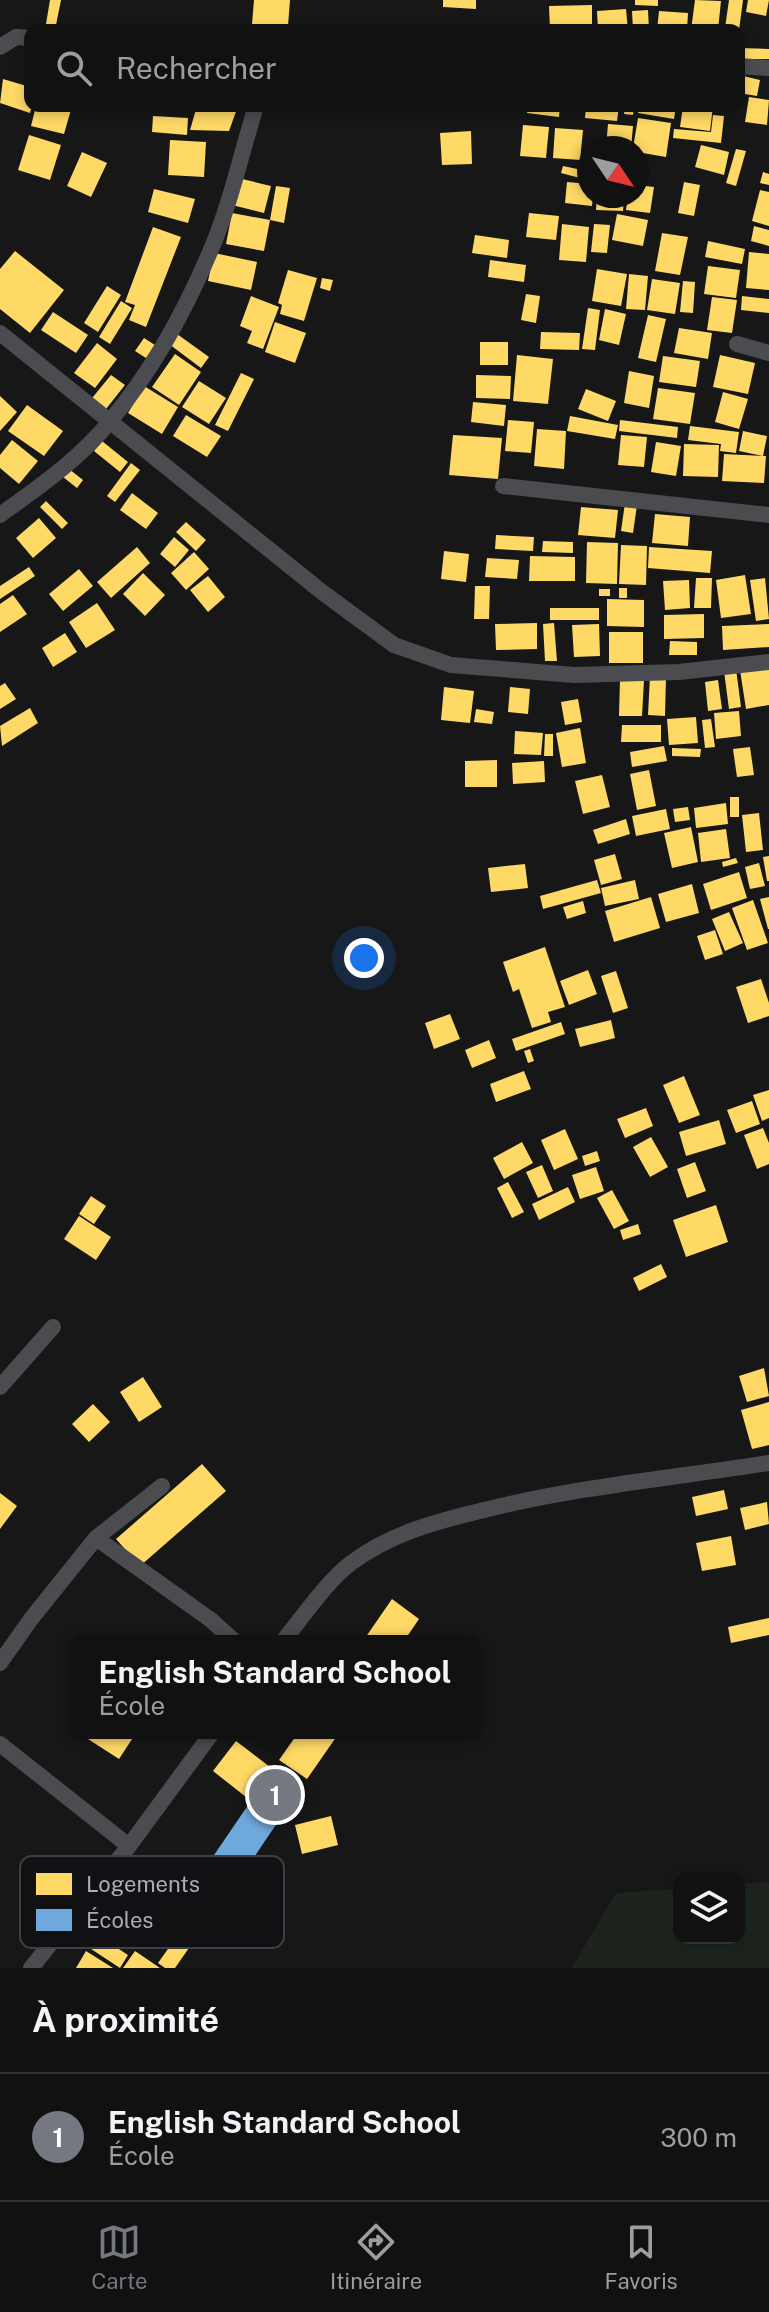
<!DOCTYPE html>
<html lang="fr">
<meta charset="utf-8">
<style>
body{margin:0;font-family:"Public Sans",sans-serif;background:#1e1f1f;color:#f1f3f6}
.controls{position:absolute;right:24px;bottom:24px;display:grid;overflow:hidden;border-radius:16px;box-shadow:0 4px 12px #0003}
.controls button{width:72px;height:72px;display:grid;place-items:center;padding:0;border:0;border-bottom:2px solid #303131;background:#111;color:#f1f3f6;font:40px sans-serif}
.compass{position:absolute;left:577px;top:136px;width:72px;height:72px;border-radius:50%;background:#111;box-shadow:0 4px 12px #0003;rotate:125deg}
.you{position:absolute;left:364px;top:958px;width:28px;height:28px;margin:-20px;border:6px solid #fff;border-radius:50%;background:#1a73e8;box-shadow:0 0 0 12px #1a73e833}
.badge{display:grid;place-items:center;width:52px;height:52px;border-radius:50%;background:#757880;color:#fff;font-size:26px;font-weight:700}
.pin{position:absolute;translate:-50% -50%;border:4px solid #fff;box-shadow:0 2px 8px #0006}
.popup{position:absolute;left:69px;top:1635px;width:412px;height:104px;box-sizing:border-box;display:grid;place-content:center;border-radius:16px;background:#111;filter:drop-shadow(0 2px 6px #0005);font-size:26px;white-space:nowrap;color:#9c9d9f}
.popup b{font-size:30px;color:#f1f3f6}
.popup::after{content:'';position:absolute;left:50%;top:100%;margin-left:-16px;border:16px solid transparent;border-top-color:#111}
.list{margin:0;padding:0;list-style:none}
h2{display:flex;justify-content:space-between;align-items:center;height:104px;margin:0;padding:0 32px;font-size:34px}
h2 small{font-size:26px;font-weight:400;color:#9c9d9f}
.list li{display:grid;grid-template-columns:52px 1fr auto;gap:24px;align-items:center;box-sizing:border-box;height:128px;padding:0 32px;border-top:2px solid #303131}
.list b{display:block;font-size:30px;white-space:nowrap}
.list p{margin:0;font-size:26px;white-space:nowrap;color:#9c9d9f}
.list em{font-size:26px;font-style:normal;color:#9c9d9f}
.icon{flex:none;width:44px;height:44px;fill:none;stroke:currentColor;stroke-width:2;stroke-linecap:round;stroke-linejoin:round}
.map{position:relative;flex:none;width:769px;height:1968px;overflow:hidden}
.search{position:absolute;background:#111;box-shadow:0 4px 12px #0003;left:24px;right:24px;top:24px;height:88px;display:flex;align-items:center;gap:20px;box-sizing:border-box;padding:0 28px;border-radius:16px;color:#9c9d9f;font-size:30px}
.sheet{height:232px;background:#111}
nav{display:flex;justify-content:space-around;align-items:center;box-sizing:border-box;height:112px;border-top:2px solid #303131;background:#111;font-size:22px;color:#9c9d9f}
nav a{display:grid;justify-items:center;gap:4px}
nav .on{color:#757880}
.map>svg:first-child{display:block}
</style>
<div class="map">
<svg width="769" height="1968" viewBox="0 0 769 1968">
<rect width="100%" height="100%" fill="#171717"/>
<path fill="#1d241e" d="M769,1882V1968H572L616,1893L679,1889V1938H739V1884Z"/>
<path fill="#ffd966" d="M50,0H61L55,30H45Z
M254,0H290L288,26L252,24Z
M443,0H476V9L443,7Z
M635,0H658V6L635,5Z
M695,0L721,1L718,30H691Z
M729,0H743L739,30L725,28Z
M748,0H769L766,16L746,12Z
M592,5V30H550L549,6Z
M626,9L628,30H598L597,11Z
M648,10L649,30H633L632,11Z
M659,11L688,13L687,30H657Z
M739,48L769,49V59H739Z
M739,75L760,80L757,96L739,93Z
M3,79L30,87L32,106L30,113L0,103Z
M749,97L769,100L767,125L745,122Z
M36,106H72L64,134L31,126Z
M197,106H238L229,131L190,130Z
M528,106H560L559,117L527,113Z
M586,106H619L617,121L585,118Z
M625,106H634L633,115L624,114Z
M639,106H676L674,119L638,113Z
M683,106H713L710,131L680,127Z
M713,115L724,116L721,143L673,138L674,129L711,132Z
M153,116L188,118L187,135L152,132Z
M638,118L671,123L666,157L637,152V148H633Z
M608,124L633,126L631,148H606Z
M523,125L549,127L546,158L520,156Z
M555,128L583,130L580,160L553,158Z
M471,131L472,164L442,165L440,133Z
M29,135L61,145L50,180L18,170Z
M170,140L206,142L204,177L168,175Z
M701,145L729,152L724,175L695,167Z
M736,149L746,151L736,186L726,183Z
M82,152L107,163L91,197L67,186Z
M563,166L582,170L580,178L561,173Z
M763,172L769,174V185L760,183Z
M238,178L271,186L264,213L232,205Z
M567,182L589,184V196H593L592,206L565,203Z
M684,182L700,185L694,216L678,213Z
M637,185L654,187L650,213L626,210L628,196H637Z
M276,186L290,188L284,223L270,220Z
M154,189L195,199L188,223L148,212Z
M760,190L769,192V226L752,221Z
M597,196H624L623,211L596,210Z
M232,213L270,220L264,251L226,244Z
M529,213L559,216L556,240L526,237Z
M617,214L648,220L643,246L612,240Z
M562,224L589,227L586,262L559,260Z
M594,224L610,225L607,253L591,252Z
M754,226L769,230V246L751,241Z
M153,227L181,237L146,327L129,320L135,305L125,302Z
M662,233L688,237L680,275L655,271Z
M475,235L509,240L507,258L472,253Z
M708,241L745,249L742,264L705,257Z
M15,251L64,290L30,333L0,309V269Z
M749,252L769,254V290L746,288Z
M214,253L257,262L251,290L208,281Z
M490,260L526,265L524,282L488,277Z
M708,266L740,270L736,298L704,294Z
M597,269L627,274L621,306L592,301Z
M288,270L317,278L304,321L280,314L282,305L278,303Z
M629,274L648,276L645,310L626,309Z
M322,278L333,280L330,291L320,288Z
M652,279L680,283L675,314L647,310Z
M683,281L695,282L693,313L680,312Z
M107,286L121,295L98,332L84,323Z
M526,294L540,296L536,323L521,320Z
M251,296L279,307L263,349L247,343L252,331L240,326Z
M742,296L769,299V313L741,310Z
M712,297L737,300L732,333L707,330Z
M121,301L132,308L110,344L99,337Z
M588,308L600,310L595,350L582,349Z
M605,309L626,314L619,345L599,340Z
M53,312L88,335L76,353L41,330Z
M648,315L666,319L656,362L638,358Z
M275,322L306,333L295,363L265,352Z
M679,328L712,333L708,359L674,353Z
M541,332L580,333L579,350L540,349Z
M177,334L209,357L201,368L169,344Z
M144,338L155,345L146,358L135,351Z
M480,342H508V365H480Z
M97,343L117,359L95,388L74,373Z
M175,354L201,372L179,405L152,387Z
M517,355L553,359L548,404L513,401Z
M720,355L755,363L748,394L713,387Z
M663,356L700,361L696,387L659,382Z
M629,371L654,376L649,408L624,403Z
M241,373L254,379L228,431L215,425Z
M111,375L125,385L102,414L88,403Z
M476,375L511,376L510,399L476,398Z
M199,381L226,398L209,424L182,407Z
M144,386L178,407L162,434L128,413Z
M658,388L695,393L690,424L653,419Z
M586,389L616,401L608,421L578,409Z
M723,392L748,399L739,429L715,422Z
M0,396L17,412L0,431Z
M473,402L506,405L504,426L471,422Z
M27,405L63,431L44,456L8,431Z
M186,415L221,436L207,457L173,436Z
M570,416L618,425L615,439L567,431Z
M508,420L534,422L531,453L505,451Z
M620,420L678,427L677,438L619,431Z
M690,426L739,432L736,453L720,451L721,444L688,440Z
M537,429L566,431L564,469L534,466Z
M743,431L767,436L763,456L739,451Z
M453,435L502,438L498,479L449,475Z
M621,435L647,437L644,467L618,465Z
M12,440L38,461L19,484L0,468V455Z
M102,441L128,462L120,472L94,451Z
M656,442L681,446L676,476L651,472Z
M684,444L719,445L718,477L683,476Z
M724,454L766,456L764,483L722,481Z
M131,463L140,470L115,502L107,496Z
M69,469L83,480L77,488L63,477Z
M132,493L158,513L146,529L120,510Z
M46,501L68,523L62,529L40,507Z
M625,503L637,505L633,533L621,531Z
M581,507L618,510L615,538L578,535Z
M655,514L690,517L688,546L652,543Z
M39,518L56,538L33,558L16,538Z
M186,522L206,540L196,551L176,532Z
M496,535L534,537L533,551L495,549Z
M174,537L189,550L175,567L160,554Z
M543,541L573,542V553L542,552Z
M587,542L618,543L617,584L586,583Z
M621,545L647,546L646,585L619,584Z
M137,547L150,563L111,598L97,582Z
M649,547L712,551L710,573L648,568Z
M444,551L469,554L466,582L441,579Z
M194,552L209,569L186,590L171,573Z
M530,556L575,557V581H529Z
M487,558L519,560L517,579L485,577Z
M29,567L35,576L0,599V586Z
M79,569L93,586L63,611L49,594Z
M143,573L165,595L145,616L123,594Z
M745,575L751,614L721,618L716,580Z
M208,576L225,597L208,612L190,590Z
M696,578H712L711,608H694Z
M765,578L769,619L756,621L750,580Z
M689,580L690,608L665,610L663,581Z
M475,586H490L489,619H474Z
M619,588H627V598H619Z
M599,589H610V596H599Z
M13,595L27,614L0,632V604Z
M607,599L644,600V627L607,626Z
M97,603L115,630L86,648L69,622Z
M550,608H599V620H550Z
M704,614V638L664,639V615Z
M537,623V649L496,650L495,624Z
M554,623L557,661H545L543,624Z
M599,624L600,656L574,657L572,625Z
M769,624V647L723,650L722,626Z
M609,632H643V663H609Z
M65,633L77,652L53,667L42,648Z
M670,641L697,642V655H669Z
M769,665V705L746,709L740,670Z
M736,669L741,707L729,709L724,671Z
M650,676H666L665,716L648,715Z
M620,680H644L642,716H619Z
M718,680L722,709L708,711L705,682Z
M5,683L16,699L0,709V686Z
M444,687L474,691L470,723L441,720Z
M510,687L530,689L528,714L508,712Z
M578,699L582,722L565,725L561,702Z
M30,708L38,723L2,746L0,726Z
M476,709L494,712L492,724L474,722Z
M739,711L741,736L716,739L714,713Z
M696,717L698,743L669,745L667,719Z
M711,719L715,747L705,748L702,720Z
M622,725H661V742H621Z
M580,728L586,763L562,767L556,733Z
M515,731L543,733L541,755L514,754Z
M545,734H553V756H544Z
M664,746L667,761L632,767L630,752Z
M750,747L754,775L737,777L733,749Z
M672,748L701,749L700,757L672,756Z
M497,760V787H465V761Z
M544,761L545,782L513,784L512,763Z
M649,770L656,806L637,810L630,774Z
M602,775L610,807L583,814L575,781Z
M730,797H739V817H730Z
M726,803L728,824L696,828L694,808Z
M688,807L690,820L675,822L673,809Z
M666,809L670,829L636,836L632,816Z
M759,813L763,850L746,852L742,815Z
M626,819L630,834L598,844L593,830Z
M691,827L698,862L672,868L664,833Z
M726,829L730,858L701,862L698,833Z
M615,854L622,879L601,885L594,860Z
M769,856V881H767L763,857Z
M736,858L738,863L723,867L722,862Z
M759,863L765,886L750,889L745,867Z
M525,864L528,888L491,892L488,868Z
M739,872L747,898L711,910L703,884Z
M597,880L601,893L543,909L540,896Z
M635,880L639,899L605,906L601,888Z
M692,884L699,913L666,922L658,894Z
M651,897L660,928L614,942L605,911Z
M769,897V929H768L760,899Z
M753,900L768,943L747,950L732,908Z
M583,901L586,913L567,919L563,907Z
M729,912L743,943L725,951L712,919Z
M715,930L723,954L705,960L697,936Z
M545,947L565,1007L548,1012L551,1022L532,1028L519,989L513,992L503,962Z
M588,970L597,994L569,1005L560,981Z
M616,971L628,1008L613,1013L601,976Z
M761,979L769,1003V1016L748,1023L736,987Z
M450,1014L460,1039L434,1049L425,1023Z
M611,1020L615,1038L580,1047L575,1029Z
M561,1022L565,1034L516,1051L512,1039Z
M489,1040L496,1058L472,1068L465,1050Z
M530,1049L534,1061L528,1063L524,1051Z
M524,1071L531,1089L496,1102L490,1084Z
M684,1076L700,1115L679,1123L663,1085Z
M769,1090V1118L762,1121L753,1095Z
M752,1101L760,1124L736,1133L727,1110Z
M646,1108L653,1126L625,1138L617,1119Z
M719,1120L726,1144L686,1156L679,1132Z
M763,1128L769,1143V1164L757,1169L744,1135Z
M565,1129L578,1159L554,1170L541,1140Z
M651,1137L668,1167L650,1177L633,1147Z
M522,1142L533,1163L504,1179L493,1158Z
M597,1151L600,1161L585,1166L582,1156Z
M695,1162L706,1191L687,1198L677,1169Z
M542,1165L553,1191L538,1198L526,1172Z
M596,1167L604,1191L580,1199L572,1175Z
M508,1182L524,1212L512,1218L497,1188Z
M568,1187L575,1202L539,1220L532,1204Z
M612,1190L629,1221L614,1229L597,1198Z
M91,1196L106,1206L94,1224L79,1214Z
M716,1205L728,1242L686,1257L673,1220Z
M79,1216L111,1237L96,1260L64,1239Z
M638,1224L641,1234L623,1240L620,1230Z
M661,1264L667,1277L639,1291L633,1278Z
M764,1368L769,1396L747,1402L739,1376Z
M143,1377L162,1407L139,1422L120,1392Z
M769,1402V1445L752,1449L741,1410Z
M93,1404L110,1422L89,1442L72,1424Z
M202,1464L226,1491L140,1566L116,1539Z
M724,1490L728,1509L696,1516L692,1497Z
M0,1493L17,1506L0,1529Z
M767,1502L769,1524L745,1530L740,1508Z
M731,1536L736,1565L702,1571L696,1543Z
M392,1599L419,1619L404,1641H363Z
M769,1618V1635L731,1643L728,1627Z
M93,1733H136L119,1759L88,1739Z
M298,1733H339L307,1779L279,1760Z
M236,1741L270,1767L246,1797L213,1771Z
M331,1816L338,1845L302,1854L295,1825Z
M185,1925L198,1935L175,1968H165L158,1963Z
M93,1932L128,1955L120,1968L85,1945Z
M86,1951L113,1968H76Z
M135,1951L160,1968H123Z"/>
<path fill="#6fa8dc" d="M274,1767L302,1786L226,1899L197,1880Z"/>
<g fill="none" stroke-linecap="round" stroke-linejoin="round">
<path stroke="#4b4c50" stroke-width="16" d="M0,47L16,37L30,38
M739,66L769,68
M0,333L322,592L394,645L451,665L574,675L679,672L769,662
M737,344L769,353
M503,486L769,515
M0,515C39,487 81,458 111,420C152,371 185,311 210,252C230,206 241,154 256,106
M0,1387L53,1327
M96,1538L211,1620L234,1641
M283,1641C303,1617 326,1582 351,1563C390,1534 434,1522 480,1511C575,1487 672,1478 769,1463
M0,1663L31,1619L96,1538L162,1486
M0,1744L129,1846
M31,1968L129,1846L212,1733"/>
</g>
<rect x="20" y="1856" width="264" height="92" rx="12" fill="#111113" stroke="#3e4045" stroke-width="2"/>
<rect x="36" y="1873" width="36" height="22" fill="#ffd966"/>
<rect x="36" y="1909" width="36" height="22" fill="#6fa8dc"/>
<g font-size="22" fill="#a8adb8">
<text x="86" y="1892">Logements</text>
<text x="86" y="1928">Écoles</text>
</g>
</svg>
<div class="controls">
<button><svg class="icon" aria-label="layers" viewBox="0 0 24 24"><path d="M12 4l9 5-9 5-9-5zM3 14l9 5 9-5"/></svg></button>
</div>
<svg class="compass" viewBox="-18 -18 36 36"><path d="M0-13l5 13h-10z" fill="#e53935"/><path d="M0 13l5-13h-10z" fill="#9c9d9f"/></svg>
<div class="you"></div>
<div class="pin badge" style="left:275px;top:1795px">1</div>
<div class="popup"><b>English Standard School</b>École</div>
<div class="search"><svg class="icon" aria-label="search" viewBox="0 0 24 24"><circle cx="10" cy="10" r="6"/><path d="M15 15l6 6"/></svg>Rechercher</div>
</div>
<section class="sheet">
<h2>À proximité<small></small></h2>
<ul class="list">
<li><span class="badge">1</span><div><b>English Standard School</b><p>École</p></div><em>300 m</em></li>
</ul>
</section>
<nav>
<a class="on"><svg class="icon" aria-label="map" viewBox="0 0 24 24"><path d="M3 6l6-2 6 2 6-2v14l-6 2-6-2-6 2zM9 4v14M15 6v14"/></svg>Carte</a>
<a><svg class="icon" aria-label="directions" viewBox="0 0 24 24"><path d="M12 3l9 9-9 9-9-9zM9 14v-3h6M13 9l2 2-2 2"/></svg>Itinéraire</a>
<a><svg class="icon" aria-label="saved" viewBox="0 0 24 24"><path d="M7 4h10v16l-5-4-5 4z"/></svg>Favoris</a>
</nav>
